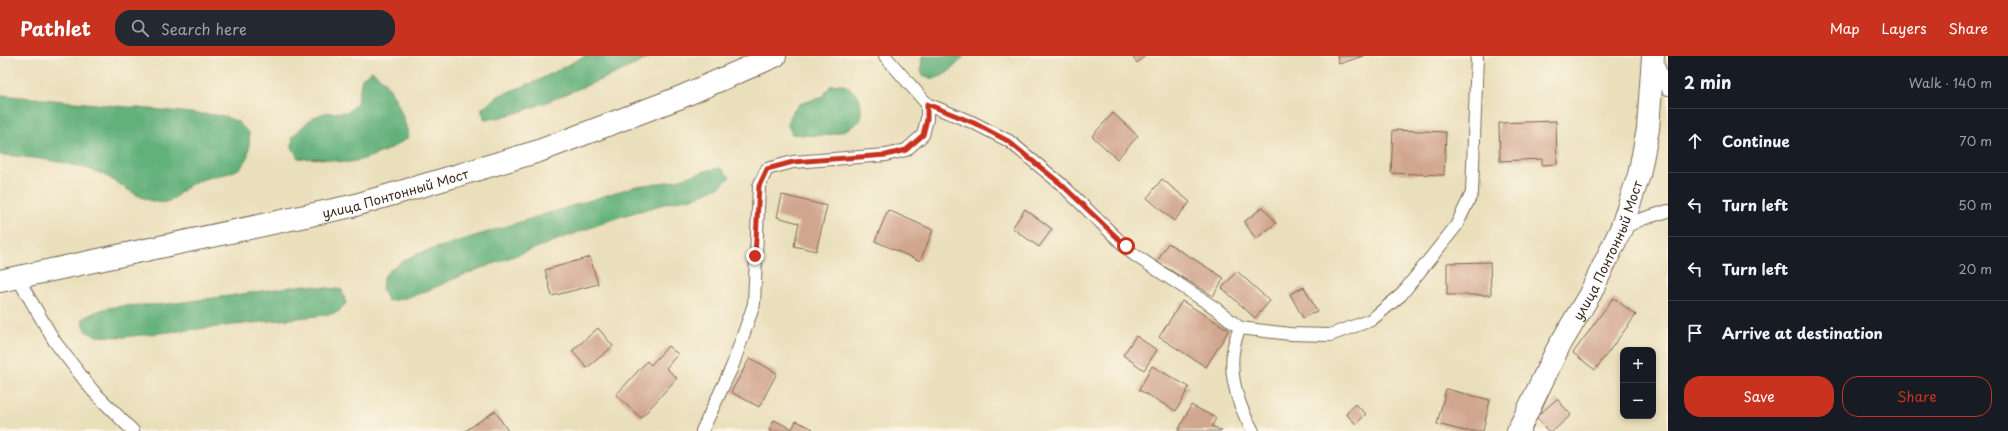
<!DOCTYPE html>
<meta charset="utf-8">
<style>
body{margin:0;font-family:"Playpen Sans",sans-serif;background:#242831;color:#f1f3f6}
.controls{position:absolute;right:12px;bottom:12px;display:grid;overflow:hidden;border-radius:8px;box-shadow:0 2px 6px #0003}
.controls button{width:36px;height:36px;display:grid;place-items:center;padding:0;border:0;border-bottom:1px solid #363941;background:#171b24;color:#f1f3f6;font:20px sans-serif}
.stop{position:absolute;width:12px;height:12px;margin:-9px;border:3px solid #c8321e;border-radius:50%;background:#fff}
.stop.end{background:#c8321e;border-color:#fff;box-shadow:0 1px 4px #0008}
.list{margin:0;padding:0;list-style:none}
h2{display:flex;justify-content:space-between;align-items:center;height:52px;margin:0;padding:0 16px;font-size:17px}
h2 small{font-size:13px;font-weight:400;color:#9ea1a6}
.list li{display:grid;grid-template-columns:26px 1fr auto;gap:12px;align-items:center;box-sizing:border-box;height:64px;padding:0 16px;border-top:1px solid #363941}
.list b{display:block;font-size:15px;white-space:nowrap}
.list em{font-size:13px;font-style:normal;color:#9ea1a6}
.actions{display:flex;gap:8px;padding:12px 16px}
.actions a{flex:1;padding:9px 0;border:1px solid #c8321e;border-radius:16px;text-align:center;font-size:14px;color:#c8321e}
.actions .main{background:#c8321e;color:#fff}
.icon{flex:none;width:22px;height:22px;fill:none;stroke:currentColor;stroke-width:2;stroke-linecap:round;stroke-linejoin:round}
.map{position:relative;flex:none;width:1668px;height:375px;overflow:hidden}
header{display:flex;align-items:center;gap:24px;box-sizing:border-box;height:56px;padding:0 20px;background:#c8321e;color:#fff}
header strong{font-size:19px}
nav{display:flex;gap:22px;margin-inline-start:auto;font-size:14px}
.search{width:280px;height:36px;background:#242831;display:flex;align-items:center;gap:10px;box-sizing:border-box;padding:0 14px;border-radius:16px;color:#9ea1a6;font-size:15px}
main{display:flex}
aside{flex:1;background:#171b24}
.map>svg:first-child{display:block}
</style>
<header>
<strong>Pathlet</strong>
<div class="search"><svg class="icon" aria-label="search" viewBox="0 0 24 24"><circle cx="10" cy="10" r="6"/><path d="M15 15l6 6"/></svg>Search here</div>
<nav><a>Map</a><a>Layers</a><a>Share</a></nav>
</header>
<main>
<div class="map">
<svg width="1668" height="375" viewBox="0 0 1668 375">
<rect width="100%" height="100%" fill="#fcf5e5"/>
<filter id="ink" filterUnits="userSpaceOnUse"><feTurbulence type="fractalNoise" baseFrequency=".025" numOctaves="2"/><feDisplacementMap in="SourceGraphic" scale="8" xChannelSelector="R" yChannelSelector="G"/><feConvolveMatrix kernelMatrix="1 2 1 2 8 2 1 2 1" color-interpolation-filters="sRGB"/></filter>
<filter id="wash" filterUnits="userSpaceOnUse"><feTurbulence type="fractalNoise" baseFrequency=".012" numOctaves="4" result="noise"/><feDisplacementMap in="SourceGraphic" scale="16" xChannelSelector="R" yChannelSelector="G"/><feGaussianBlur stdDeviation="0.9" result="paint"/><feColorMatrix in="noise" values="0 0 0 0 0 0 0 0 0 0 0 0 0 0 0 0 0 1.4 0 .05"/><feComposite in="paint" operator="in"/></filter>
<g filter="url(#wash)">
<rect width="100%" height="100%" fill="#eadfbb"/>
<path fill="#62b07a" stroke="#4e6d4c" d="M585,0H652C626,14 600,24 573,35C544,47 516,60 485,64L481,53L500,39L537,25Z
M922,0H964C953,12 941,28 923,20L921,14Z
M372,15C394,30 402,56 409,81C393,93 369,103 350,106C342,107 333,104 325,103C316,102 307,103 298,102L292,91L293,80L312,62L324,57L348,56L357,47L362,22Z
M843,28C862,40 861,42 861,64C836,83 822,80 792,78L787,67L792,56L800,48L823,40L831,29Z
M0,39L224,60L238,66L249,77C253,128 222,112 192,128C177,135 176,149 156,146C136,142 120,127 102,118C78,107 26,100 0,99Z
M721,112L730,121L720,130L696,141L671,146L622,160L460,220C437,231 413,242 388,245L382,234L383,221L392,212L414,199L636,130L674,125L709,114Z
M305,229L342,234L346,247L338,256L326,259L123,281L97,280L87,276L82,264C107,245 137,251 167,248C213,243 259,235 305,229Z"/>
<g id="blocks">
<path fill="#d1a68e" d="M1132,0H1145L1137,7Z
M1337,0H1363L1339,8Z
M1113,57L1138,80L1117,103L1092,80Z
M1556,65L1557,108L1542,109V103L1500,105L1499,67Z
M1393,74L1446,76L1444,119L1391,117Z
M1162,123L1190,146L1174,165L1147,142Z
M782,139L827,150L816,195L794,190L799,167L777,161Z
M1263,151L1276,167L1256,183L1244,166Z
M1025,153L1052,173L1039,191L1012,172Z
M888,154L933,174L920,205L875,185Z
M1168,187L1224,222L1213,240L1157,206Z
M590,201L598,228L552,240L545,214Z
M1490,206L1491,239H1447V207Z
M1237,215L1270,245L1255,262L1222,232Z
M1304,231L1317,255L1303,262L1290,238Z
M1613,242L1636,259L1595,314L1573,297Z
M1182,245L1229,274L1206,311L1159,281Z
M598,272L613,290L587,312L572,295Z
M1136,280L1157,294L1144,314L1123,299Z
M668,290L678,298L666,312L677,322L641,362L616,339L647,305L651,309Z
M750,302L777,317L759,351L731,336Z
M1152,310L1189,331L1176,355L1139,334Z
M1446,333L1490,344L1483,375H1465L1437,368Z
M1557,343L1571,359L1553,375H1548L1536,361Z
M1355,348L1366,358L1356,368L1346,358Z
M1191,349L1216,362L1212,370L1222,375H1178Z
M495,355L508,375H465Z
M774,364L792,373L796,365L813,373L812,375H769Z"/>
</g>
</g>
<g filter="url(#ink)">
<use href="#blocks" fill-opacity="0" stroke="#786955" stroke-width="1"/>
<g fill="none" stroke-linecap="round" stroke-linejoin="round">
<g stroke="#786955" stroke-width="14">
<path id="lane" d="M885,0L927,48L974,67L1009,85L1061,128L1133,198L1215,252L1240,272C1224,305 1235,345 1253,375
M1656,5L1668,33
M1621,173L1642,163L1668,155
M17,221L55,286L93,335L133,375
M1240,272L1290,278L1330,279L1371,264L1401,239L1456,170L1472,137L1477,0
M702,375L732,311L754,248L759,130L767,113L793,106L886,99L906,94L923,79L927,63V48"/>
</g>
<g stroke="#786955" stroke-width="24">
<g id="street">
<path id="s1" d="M0,225L352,150L445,123L539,95L681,41L775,0"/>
<path id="s2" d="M1518,375L1558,292L1590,238L1621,173L1639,119L1648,73L1653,0"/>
</g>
</g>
<use href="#lane" stroke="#fff" stroke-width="12"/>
<use href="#street" stroke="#fff" stroke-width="22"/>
</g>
</g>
<g fill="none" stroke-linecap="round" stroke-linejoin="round" filter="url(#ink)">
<path stroke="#c8321e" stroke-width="5" d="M755,200L759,130L767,113L793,106L886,99L906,94L923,79L927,63V48L974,67L1008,85L1061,128L1126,190"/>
</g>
<g text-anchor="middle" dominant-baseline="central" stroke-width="4" stroke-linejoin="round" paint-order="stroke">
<g font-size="13" fill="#3b2a1e" stroke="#fcf5e5">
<text stroke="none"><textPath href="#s1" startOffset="405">улица Понтонный Мост</textPath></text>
<text stroke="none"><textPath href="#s2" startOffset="202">улица Понтонный Мост</textPath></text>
</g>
</g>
</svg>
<div class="controls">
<button>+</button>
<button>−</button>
</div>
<div class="stop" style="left:1126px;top:190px"></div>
<div class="stop end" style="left:755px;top:200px"></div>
</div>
<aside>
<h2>2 min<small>Walk · 140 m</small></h2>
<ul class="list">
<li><svg class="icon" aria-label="ahead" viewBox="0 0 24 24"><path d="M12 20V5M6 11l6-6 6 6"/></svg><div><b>Continue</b></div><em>70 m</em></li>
<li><svg class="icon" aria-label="left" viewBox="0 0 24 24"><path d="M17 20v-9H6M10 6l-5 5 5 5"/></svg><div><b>Turn left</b></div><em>50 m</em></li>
<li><svg class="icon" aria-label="left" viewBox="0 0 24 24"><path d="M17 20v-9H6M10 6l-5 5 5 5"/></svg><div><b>Turn left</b></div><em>20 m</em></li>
<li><svg class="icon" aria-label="arrive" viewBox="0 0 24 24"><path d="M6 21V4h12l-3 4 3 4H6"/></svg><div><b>Arrive at destination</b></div></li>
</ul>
<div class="actions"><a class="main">Save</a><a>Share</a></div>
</aside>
</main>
